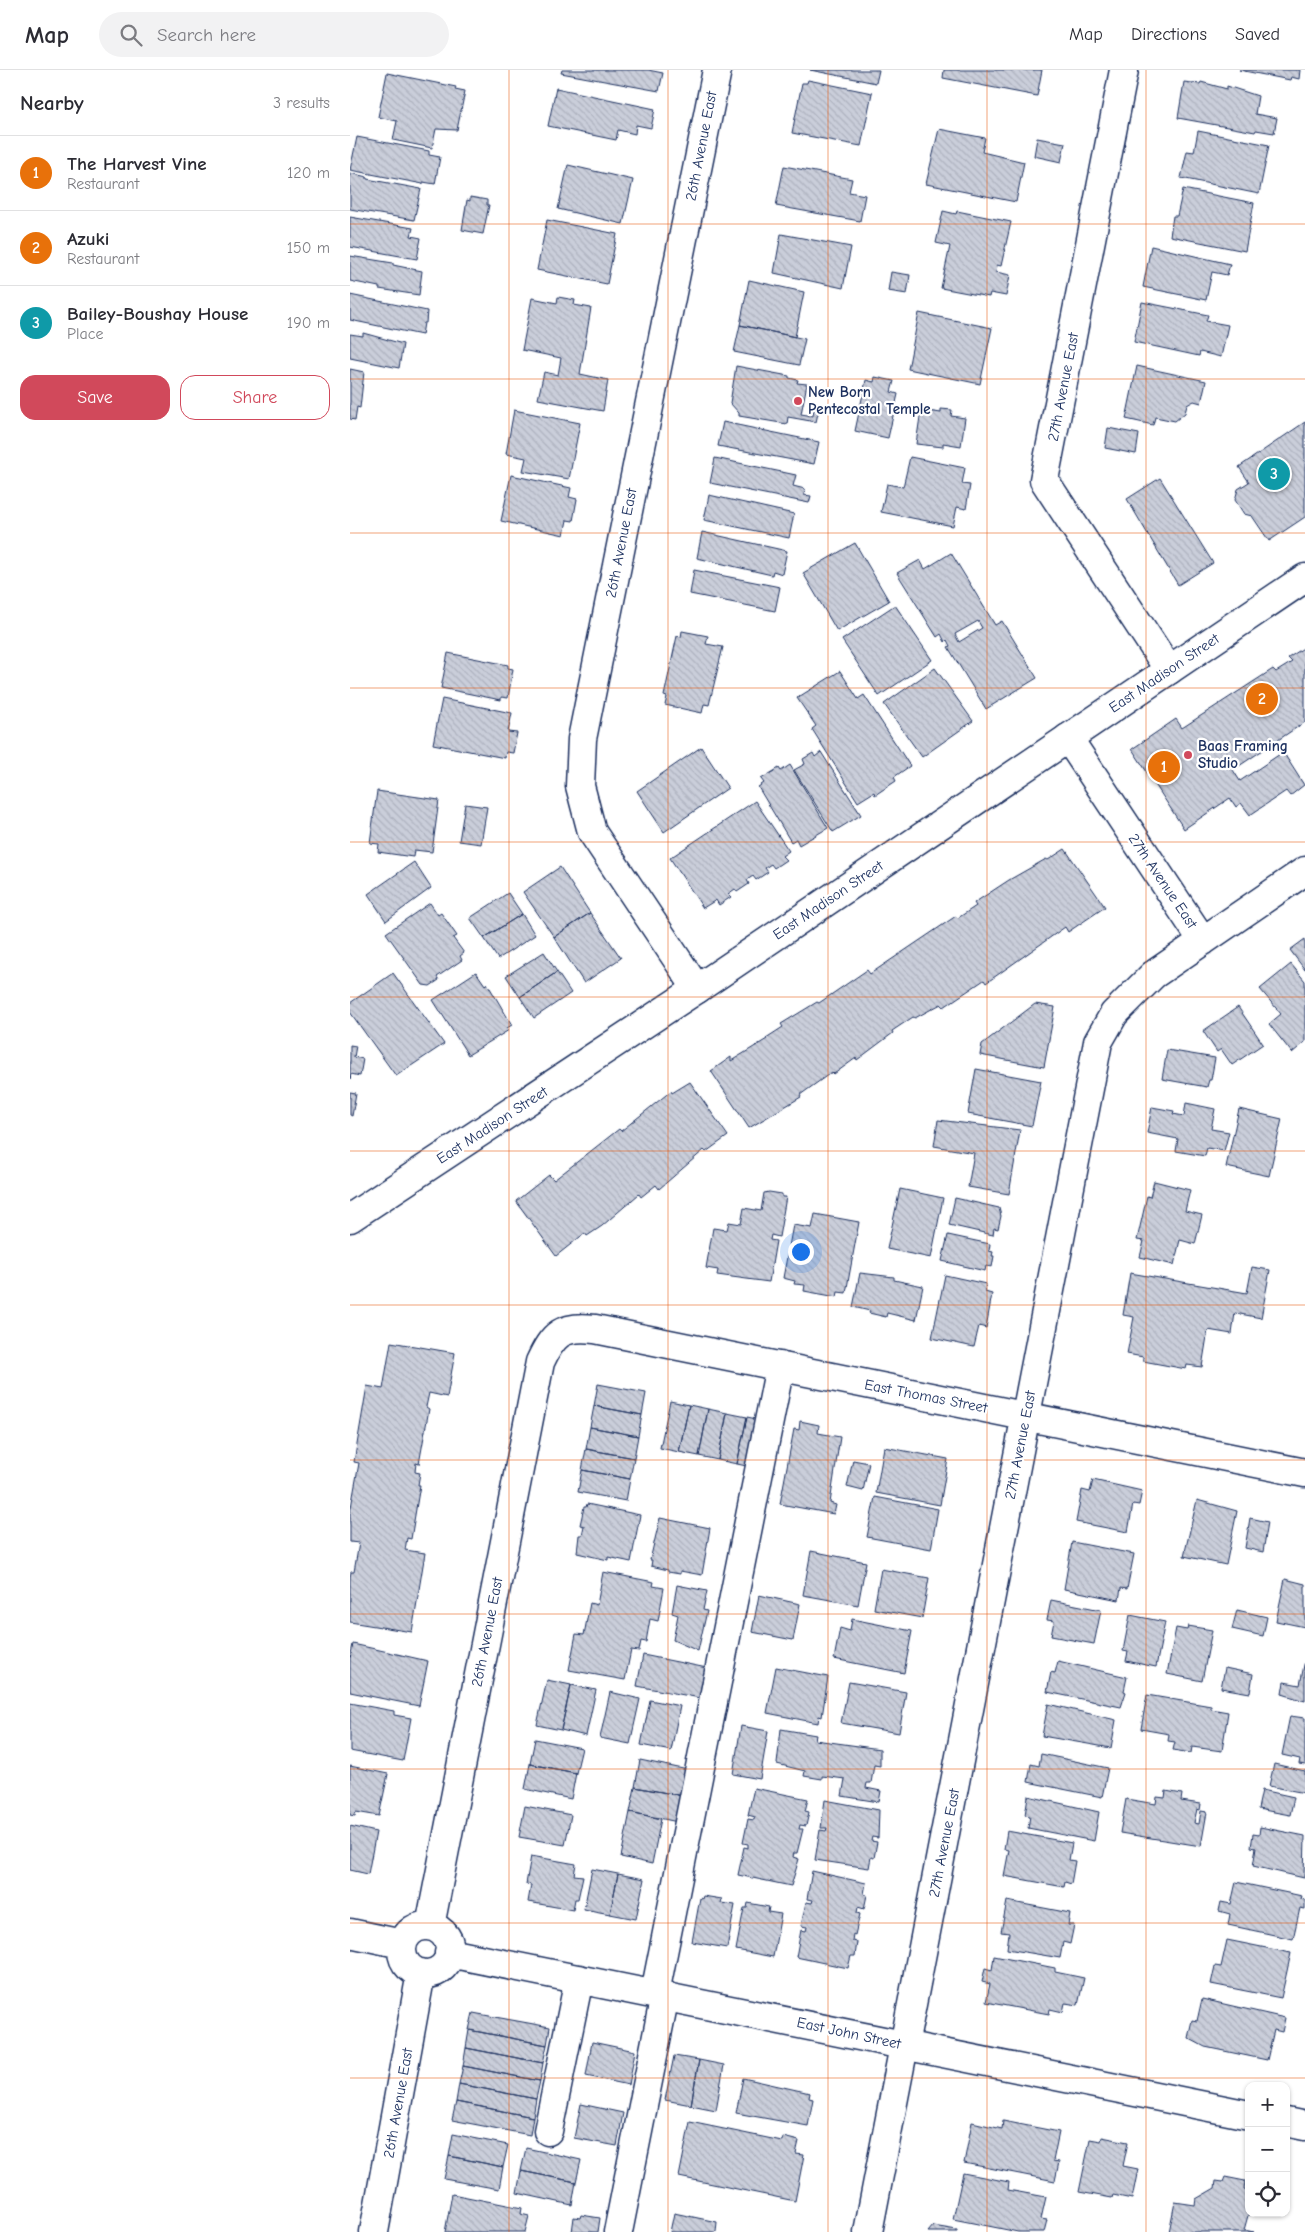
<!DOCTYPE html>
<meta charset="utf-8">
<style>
body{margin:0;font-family:"Comic Neue",sans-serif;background:#f2f2f3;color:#2b2b33}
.controls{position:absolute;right:15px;bottom:15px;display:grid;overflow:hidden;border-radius:10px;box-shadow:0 1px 4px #0004}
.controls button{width:45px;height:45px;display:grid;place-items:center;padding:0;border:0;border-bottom:1px solid #e1e1e2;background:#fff;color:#2b2b33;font:25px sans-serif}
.you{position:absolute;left:450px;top:1181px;width:18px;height:18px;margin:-12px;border:4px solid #fff;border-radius:50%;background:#1a73e8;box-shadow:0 0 0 8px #1a73e833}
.badge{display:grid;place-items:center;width:32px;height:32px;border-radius:50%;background:#d1495b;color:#fff;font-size:16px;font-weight:700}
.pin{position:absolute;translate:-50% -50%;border:2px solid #fff;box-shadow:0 1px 5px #0006}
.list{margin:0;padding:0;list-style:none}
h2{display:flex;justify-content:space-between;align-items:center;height:65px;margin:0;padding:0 20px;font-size:21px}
h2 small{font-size:16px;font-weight:400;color:#7c7c81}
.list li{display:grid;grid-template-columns:32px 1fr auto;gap:15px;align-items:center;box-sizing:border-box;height:75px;padding:0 20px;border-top:1px solid #e1e1e2}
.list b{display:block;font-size:19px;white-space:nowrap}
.list p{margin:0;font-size:16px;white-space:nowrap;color:#7c7c81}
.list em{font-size:16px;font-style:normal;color:#7c7c81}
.actions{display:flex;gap:10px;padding:15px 20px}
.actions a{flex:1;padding:11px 0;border:1px solid #d1495b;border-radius:15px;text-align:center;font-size:18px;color:#d1495b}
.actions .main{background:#d1495b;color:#fff}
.icon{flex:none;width:28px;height:28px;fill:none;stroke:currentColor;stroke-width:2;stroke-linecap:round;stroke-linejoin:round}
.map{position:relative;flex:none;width:955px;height:2162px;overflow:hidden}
header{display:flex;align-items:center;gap:30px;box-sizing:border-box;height:70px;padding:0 25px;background:#fff;border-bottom:1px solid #e1e1e2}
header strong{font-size:24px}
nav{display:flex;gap:28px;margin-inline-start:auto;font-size:18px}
.search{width:350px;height:45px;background:#f2f2f3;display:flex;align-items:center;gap:12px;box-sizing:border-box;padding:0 18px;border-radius:28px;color:#7c7c81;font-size:19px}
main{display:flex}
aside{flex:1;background:#fff}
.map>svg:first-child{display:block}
</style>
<header>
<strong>Map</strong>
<div class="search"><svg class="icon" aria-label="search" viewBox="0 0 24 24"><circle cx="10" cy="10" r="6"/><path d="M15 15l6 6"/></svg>Search here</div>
<nav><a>Map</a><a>Directions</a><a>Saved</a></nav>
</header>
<main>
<aside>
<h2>Nearby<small>3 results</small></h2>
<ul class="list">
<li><span class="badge" style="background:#e8710a">1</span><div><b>The Harvest Vine</b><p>Restaurant</p></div><em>120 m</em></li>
<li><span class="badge" style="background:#e8710a">2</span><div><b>Azuki</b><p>Restaurant</p></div><em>150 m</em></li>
<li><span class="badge" style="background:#0f9aa8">3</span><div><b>Bailey-Boushay House</b><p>Place</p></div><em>190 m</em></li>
</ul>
<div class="actions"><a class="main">Save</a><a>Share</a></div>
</aside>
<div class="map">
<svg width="955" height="2162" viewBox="0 0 955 2162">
<defs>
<pattern id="building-back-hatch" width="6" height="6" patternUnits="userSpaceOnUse" patternTransform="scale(1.25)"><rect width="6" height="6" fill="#caceda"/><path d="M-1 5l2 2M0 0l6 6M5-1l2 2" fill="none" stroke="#adb1be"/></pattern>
</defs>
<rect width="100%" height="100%" fill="#fff"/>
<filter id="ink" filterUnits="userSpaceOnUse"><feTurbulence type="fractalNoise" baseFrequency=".02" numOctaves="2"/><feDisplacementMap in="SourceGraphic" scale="10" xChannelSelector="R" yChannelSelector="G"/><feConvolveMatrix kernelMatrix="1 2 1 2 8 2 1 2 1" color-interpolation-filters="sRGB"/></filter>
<g filter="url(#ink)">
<path fill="url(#building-back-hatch)" stroke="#1b2f5e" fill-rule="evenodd" d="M212,0H298L313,3L309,21L211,3Z
M460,0H529L526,13Z
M594,0H692L687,26L593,8Z
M889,0H950L949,9L941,7L940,10Z
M37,3L106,17L105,19L115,21L107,60L86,59L82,78L43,70L47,51L28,47Z
M458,10L522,23L511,76L442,63L452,13H457Z
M834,12L850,14L851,12L877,19V16L908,26L905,44L927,48L924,63L906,60L905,62L828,48Z
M206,18L305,39L301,58L286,55L285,64L268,60L266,70L198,56Z
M589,59L635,68L632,82L674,92L666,132L576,114Z
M848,61L919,75L909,124L831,108L837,81L844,82Z
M7,67L79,81V85L90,87L85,114L73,112V114L0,100Z
M687,68L715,73L711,92L684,86Z
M218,95L283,110L273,154L208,139Z
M434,96L502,109L499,122L515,125L510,151L426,136Z
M0,103L17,107V109L71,119L64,150L0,139Z
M833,119L904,133L895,181L820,166L823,146H827Z
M120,127L137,130V135H139L133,164L112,160L117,130L120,131Z
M593,141L606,144L607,141L661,152L651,196L647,195L646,202L660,205L656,226L640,223L639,227L591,218L600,176L586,173Z
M0,147L63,158L61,166L71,168L67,189L0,177Z
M197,150L267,164L257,214L187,200Z
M431,164L501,177L493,218L424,203Z
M801,176L880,194L877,205L862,202L856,230L793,217Z
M0,186L43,193V195L72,201L69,225L29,219V217L0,211Z
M541,202L560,205L557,224L538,221Z
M399,210L454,222L445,267L390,255Z
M0,225L77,241L76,253H74L72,265L0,250Z
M208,227L225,230L224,235L241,238L230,304L258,310L253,341L188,329L194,302L208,305L211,288L172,280L182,228L207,233Z
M792,232L858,245L856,251L878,255L871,287L850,282L849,286L784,272Z
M569,243L642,258L630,314L558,299Z
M390,255L455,269L449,295L384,282Z
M13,263L53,274L49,298L0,288V264L13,266Z
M386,296L439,306V308L448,310L447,313L457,314L451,344L463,346L464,338L469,339L466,352L438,347L437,354L389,346V343L380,333Z
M787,296L856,311L851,333L844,331L837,335L835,343L825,351L805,347L803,355L776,349Z
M0,299L14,302L10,338L7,337L5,350L0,349Z
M525,307L544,311L541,322L548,324L538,368L505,361L516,310L524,312Z
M591,339L602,340L601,346L615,348L611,376L593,373V377L566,374L571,340L591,343Z
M164,340L230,353L219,409L173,401L176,388L156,384Z
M373,352L469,372L464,394L368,376Z
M955,352V447L919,471L902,446L894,444L885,430L888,419L899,412L889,397Z
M758,358L789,364L786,384L755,378Z
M560,387L615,398L612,414L620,415L616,439L607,437L603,456L531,442L537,414L553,417Z
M365,388L446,405L443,416L455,419L454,425L461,426L459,433L360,413Z
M161,405L221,418L219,427L227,429L223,451L217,450L214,465L151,451Z
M810,408L863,493L828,515L777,429Z
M359,425L444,444L439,468L354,450Z
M352,462L437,481L432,504L423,501L422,505L347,488Z
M505,473L539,531L487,561L453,503Z
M601,483L645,555L652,551L687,608L636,639L598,577L600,576L597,570L595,572L591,564L587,567L547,503L570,490L575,499ZM628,551L632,558L609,572L605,564Z
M344,500L430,517L425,541L340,524Z
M545,535L582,590L529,626L492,570Z
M332,561L358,566L356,574L373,577L359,635L354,634L352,643L315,635L317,627L314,626L327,566L331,567Z
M955,577V652L883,700L890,711L933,682L954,715L940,726L936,721L900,745L891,733L886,737L880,728L834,759L782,679L826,649L832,658L923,599L926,602L942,592L938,588Z
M98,583L158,595V598L163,599L158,628L151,627V630L91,618Z
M585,598L623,651L572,687L534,634Z
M490,601L508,629L514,625L560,696L544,707L546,711L525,725L524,722L508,732L462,659L466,656L447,628Z
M92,629L162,643L158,662L167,663L163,683L156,682L155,688L83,674Z
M351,677L378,718L314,762L287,721Z
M471,682L511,745L483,762L444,700L455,694L453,689L463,683L465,687Z
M440,695L478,758L449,775L446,769L441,772L408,717L414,713L411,709L429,698L431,701Z
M27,721L89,730L82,782L64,780L63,787L28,782L29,774L20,773Z
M405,731L439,781L432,786L436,790L424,798L421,794L415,798L418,802L406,810L403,806L397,810L399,814L387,822L385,819L378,824L381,827L369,835L366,830L353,838L320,788Z
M115,734L137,737L131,774L109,771Z
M715,779L755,837L718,862L715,857L636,913L634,910L594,937L591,934L565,948L563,947L542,961L543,963L507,990L506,988L484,1004L482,1002L450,1025L451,1027L399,1058L361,1001L381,987V991L417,969L416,968L433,957L431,954L467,932L469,933L517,900L520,904L606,846L608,848L626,836L624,833L659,810L696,789L698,790Z
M64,792L81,818L36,851L18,824Z
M210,797L240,843L204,867L173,822Z
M158,823L172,844L134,868L120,848Z
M80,833L88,845L91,843L107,866L103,868L114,883L110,886L112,890L87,907L89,910L80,916L73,915L36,863Z
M240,843L271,888L234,913L204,867Z
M172,844L185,865L148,889L134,868Z
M955,869V900L940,880Z
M194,882L207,902L170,927L156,906Z
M941,894L955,911V972L942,983L919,954L931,944L910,919Z
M126,902L135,915L137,913L162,955L157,958L159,960L118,985L83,930Z
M207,902L221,923L184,948L170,927Z
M43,903L94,974L46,1006L0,942V933Z
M685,934L705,937L694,997L630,985L632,974Z
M888,937L913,974L882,995L871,979L867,982L853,961Z
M0,975L6,976L4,987L13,989L10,1006L1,1004L0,1009Z
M817,980L865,988L861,1010H859L857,1017L812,1009Z
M626,999L691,1011L682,1056L618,1044Z
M340,1012L378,1066L356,1082L354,1080L309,1119L306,1115L291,1127L289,1124L252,1156L237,1166L235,1163L206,1186L166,1131L199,1105L204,1110L269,1059L271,1061L321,1021L322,1023Z
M0,1022L6,1023L2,1046L0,1045Z
M836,1033L865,1039L861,1059L879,1062L874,1081L857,1078L855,1086L826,1081L828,1069L797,1063L802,1037L824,1041L823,1044L834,1046Z
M889,1039L932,1049L919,1106L876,1097Z
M588,1050L670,1060L659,1124L618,1117L624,1083L584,1076Z
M804,1111L840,1120L835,1141L852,1145L845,1174L830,1170L824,1195L790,1187L794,1171L787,1170L797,1126L800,1127Z
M550,1119L593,1128L581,1188L537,1179Z
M419,1122L432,1124V1127H436L429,1167L421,1165L420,1170L426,1171L419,1212L367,1205L368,1200L356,1198L363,1158L377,1160L379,1152L391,1154L394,1138L411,1141L414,1123Z
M605,1128L649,1138L651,1146L648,1159L644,1158L643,1165L599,1155Z
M465,1144L509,1152L496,1223L488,1222L487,1227L454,1221L455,1215L444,1214L445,1211L433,1208L443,1155L462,1158Z
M598,1165L640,1174L639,1181L643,1182L642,1186H644L642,1197L636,1196L635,1201L592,1191Z
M902,1197L920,1200L911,1248L885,1243L882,1264L858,1260L852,1297L837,1295L836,1299L793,1291V1287L777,1284L784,1247L773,1245L780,1203L897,1223Z
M510,1203L544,1207V1210L573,1216L566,1250L537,1243L536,1247L519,1243L520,1241L503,1237Z
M595,1205L636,1214L635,1222L642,1224L636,1258L629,1256L624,1277L582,1268Z
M41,1272L105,1283L97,1327L79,1323L76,1337L79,1339L69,1394L66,1393L65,1402L70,1403L68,1415H70L61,1469L57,1468L55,1480L75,1483L62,1562L0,1552V1508L1,1502H4L9,1473L0,1472V1443L9,1393L4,1392L17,1316L33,1319Z
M248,1314L296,1323L292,1345L244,1336Z
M320,1331L339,1335L329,1382L310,1378Z
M339,1335L358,1339L349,1386L329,1382Z
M244,1336L292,1345L288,1366L240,1357Z
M358,1339L377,1343L368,1390L349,1386Z
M377,1343L397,1347L387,1394L368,1390Z
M397,1347L416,1351L406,1398L387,1394Z
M450,1351L469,1355L468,1363L490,1367L480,1433L486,1435L484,1444L430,1434L444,1359L449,1360Z
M240,1357L288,1366L284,1388L236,1379Z
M534,1377L598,1389L590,1435L526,1423Z
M236,1379L284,1388L280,1409L232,1400Z
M503,1390L519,1393L513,1421L497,1417Z
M232,1400L280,1409L276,1431L228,1422Z
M743,1410L792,1421L789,1435L783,1434L778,1462L726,1452L732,1420L740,1422Z
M525,1427L588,1439L581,1479L517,1467Z
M847,1430L887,1441L876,1495L834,1486Z
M237,1434L290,1445L281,1492L258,1487V1490L227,1483L229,1465H232L234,1456L230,1455L234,1437H236Z
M310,1448L360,1458L352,1505L330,1501V1504L318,1502V1500L301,1496L302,1490H300Z
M900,1448L918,1452L913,1482L895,1478Z
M722,1472L784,1484L777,1519L771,1518L769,1530L714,1519Z
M461,1481L516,1492L508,1535L453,1525Z
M531,1499L579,1508L572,1548L524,1539Z
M253,1502L304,1512L303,1516L314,1518L308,1551L300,1549L296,1572L291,1571L289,1581L281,1580L275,1610L219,1600L226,1564L234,1565L240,1533L247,1535Z
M935,1509L955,1514V1557L926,1551Z
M327,1515L357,1521L353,1540L357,1541L348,1581L323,1570L328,1545L322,1543Z
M409,1525L450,1534L443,1570L402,1562Z
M701,1530L751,1540L744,1574L701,1566L704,1551L697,1550Z
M887,1540L917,1547L913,1566L882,1559Z
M780,1545L815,1552L806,1597L776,1591L778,1582L773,1581Z
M502,1549L562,1561L554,1603L484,1589L490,1558L500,1561Z
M838,1556L862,1560L852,1611L817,1604L826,1558L837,1560Z
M3,1574L78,1591L69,1636L0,1622V1589Z
M293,1585L357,1598L350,1628L287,1616Z
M955,1590V1631L932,1624L934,1612L950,1615Z
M708,1591L777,1607L774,1621L776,1622L771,1637L697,1622L701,1602L705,1603Z
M426,1597L478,1607L472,1647L469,1646L468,1653L417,1643Z
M875,1598L903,1604L900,1623L871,1618Z
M197,1610L221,1615L211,1660L187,1655Z
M499,1612L556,1622L549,1663L491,1653Z
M221,1615L246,1620L236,1666L211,1660Z
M260,1622L290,1629L280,1674L250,1668Z
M797,1625L861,1636V1639L878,1642L872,1681L842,1677L841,1683L823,1680L825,1672L818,1671L819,1664L791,1659Z
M300,1630L330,1636L321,1681L291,1675Z
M0,1633L44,1641V1645L61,1648L53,1691L0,1681Z
M698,1634L766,1650L761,1678L692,1666Z
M940,1646L955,1648V1695L949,1694L950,1689L932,1685Z
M391,1656L418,1661L410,1709L383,1704Z
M431,1659L466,1665L465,1670L530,1679V1696L524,1695L521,1713H517L516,1718L531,1721L529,1732L492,1726L495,1709L472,1706V1709L454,1706L455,1701L427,1694Z
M185,1669L232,1678L226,1703L180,1694Z
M691,1684L758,1698L752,1727L678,1712L681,1694L689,1696Z
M290,1690L338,1700L333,1726L285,1717Z
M180,1694L226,1703L221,1729L175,1719Z
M924,1694L955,1701V1723L919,1716Z
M0,1696L38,1704L29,1746L6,1742L5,1746L0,1745Z
M285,1717L333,1726L328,1752L280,1742Z
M404,1718L458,1729L455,1741L459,1742L456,1756L450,1755L449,1759H453L447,1783H444L443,1787L449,1789L441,1816L388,1805L394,1777L398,1778V1774L393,1773L398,1749L404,1750L405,1747L398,1745Z
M912,1720L944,1727L940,1745L908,1739Z
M816,1721L832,1724L831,1731L851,1734L850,1740L847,1739L844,1753L849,1754L851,1741L857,1742L851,1776L770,1763L776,1729L806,1734L807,1727L815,1728Z
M678,1726L749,1742L744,1771L678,1758L680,1746L675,1745Z
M475,1730L529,1740L528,1768L522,1767L521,1771L527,1772L524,1788L521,1787L519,1798L465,1790L470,1760L476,1761L477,1758H471Z
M175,1736L221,1745L215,1775L169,1767Z
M280,1742L311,1749L302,1794L271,1787Z
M0,1756L26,1762L18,1804L0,1800Z
M910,1757L955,1766L954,1808L903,1796L906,1778L901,1777L903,1764L909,1765Z
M657,1761L722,1773L719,1790L725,1791L721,1814L715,1812L714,1817L654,1806L659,1780L654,1779Z
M181,1786L226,1794L224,1805L233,1806L228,1829H225L223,1840L178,1832L181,1815L176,1814Z
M242,1799L268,1804L260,1844L234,1839Z
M462,1801L516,1813L514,1824L517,1825L514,1839L508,1837L507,1843L510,1844L505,1865L503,1864L502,1871L507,1872L505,1886H501L498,1898L446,1887L451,1860L456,1861L457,1857L451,1856L456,1832L462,1833L463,1830L457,1829Z
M268,1804L294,1809L286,1849L260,1844Z
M886,1812L952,1826L951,1829L955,1830V1839L950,1838L943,1869L878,1855L880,1844L869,1841L871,1832L881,1834Z
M353,1826L372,1829L371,1833L385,1835L377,1878L342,1872L350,1828L352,1829Z
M657,1831L720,1843L718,1855H724L720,1874L713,1872L710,1888L657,1879L659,1863L651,1862Z
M398,1833L419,1837L418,1842L431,1844L423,1887L386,1880L394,1838H397Z
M877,1870L941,1883L931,1928L861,1914L865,1896L871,1897Z
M644,1886L705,1898V1902L734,1908L728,1935L715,1933L713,1942L700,1939L699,1944L636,1932L640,1914L632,1912L635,1898L642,1900Z
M852,1929L935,1948L932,1962L924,1960L917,1990L855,1977L838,1968L842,1950L847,1951Z
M123,1943L200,1957L197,1975L119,1960Z
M119,1960L197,1975L193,1993L116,1978Z
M242,1972L285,1981L279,2015L236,2006Z
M116,1978L193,1993L190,2011L113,1996Z
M324,1986L349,1990L341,2035L315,2030Z
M349,1990L374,1995L366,2040L341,2035Z
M113,1996L190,2011L186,2029L109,2014Z
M393,2008L460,2023L459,2028L463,2029L458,2056L386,2043Z
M109,2014L186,2029L183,2047L106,2032Z
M106,2032L183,2047L180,2065L102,2050Z
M231,2034L273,2043L267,2076L224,2068Z
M653,2051L709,2062L703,2091L709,2092L705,2111L614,2093L622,2052L652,2059Z
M340,2052L432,2071L433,2067L449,2071L446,2084L454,2085L445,2131L329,2107Z
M103,2064L158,2075L153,2097L99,2086Z
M752,2067L778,2072L773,2096L788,2099L782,2129L763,2125L762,2128L729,2122L740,2069L751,2071Z
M176,2078L231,2090L226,2112L171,2101Z
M99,2086L153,2097L149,2119L94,2109Z
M171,2101L226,2112L222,2135L167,2123Z
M613,2103L659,2112L658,2120L696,2127L691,2149L697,2150L694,2162H668L603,2149Z
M875,2107L895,2111L894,2119L899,2120V2142L894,2160L904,2162H819L825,2132L845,2135L846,2129L865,2118L866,2111L873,2112Z
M102,2124L172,2138L171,2144L179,2146L175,2162H95Z
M324,2143L367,2152L366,2162H320Z
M231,2145L250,2148L248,2162H222L224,2147L230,2148Z
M583,2156L607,2160V2162H578Z"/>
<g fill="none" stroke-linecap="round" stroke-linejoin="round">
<g stroke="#1b2f5e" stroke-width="31">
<path id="minor" d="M774,0L694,410L819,600
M718,668L853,871
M347,919L242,762L230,716L232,669L367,0
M52 1880a24 24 0 1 1 48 0a24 24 0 1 1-48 0Z
M80,1856L190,1292C203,1264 212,1255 245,1259L955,1403
M0,1863L52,1874
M99,1883L899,2045
M305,1923L430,1296
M936,2052L955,2056
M198,2061L229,1909
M24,2162L71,1903
M268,2162L315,1925
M518,2162L748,972L764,944L803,905L955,801"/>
</g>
<g stroke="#1b2f5e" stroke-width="31">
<path id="major" d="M0,1148L347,919L955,508"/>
</g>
<use href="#minor" stroke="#fff" stroke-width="28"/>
<use href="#major" stroke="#fff" stroke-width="28"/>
</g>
</g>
<path fill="none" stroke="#e8590c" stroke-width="1" stroke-opacity="0.55" d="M159,0V2162M318,0V2162M478,0V2162M637,0V2162M796,0V2162M0,154H955M0,309H955M0,463H955M0,618H955M0,772H955M0,927H955M0,1081H955M0,1235H955M0,1390H955M0,1544H955M0,1699H955M0,1853H955M0,2008H955"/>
<g fill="#d1495b" stroke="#fff" stroke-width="2">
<circle cx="448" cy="331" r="5"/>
<circle cx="838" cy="685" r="5"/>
</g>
<g text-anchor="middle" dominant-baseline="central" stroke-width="4.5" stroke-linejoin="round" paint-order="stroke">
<g font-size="15" fill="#1b2f5e" stroke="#fff">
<text transform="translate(351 76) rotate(-79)">26th Avenue East</text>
<text transform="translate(713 317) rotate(-79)">27th Avenue East</text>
<text transform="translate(271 473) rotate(-79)">26th Avenue East</text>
<text transform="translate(814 603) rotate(-34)">East Madison Street</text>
<text transform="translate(813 811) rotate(56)">27th Avenue East</text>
<text transform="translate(478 830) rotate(-34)">East Madison Street</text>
<text transform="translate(142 1055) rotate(-33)">East Madison Street</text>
<text transform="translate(576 1326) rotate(11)">East Thomas Street</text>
<text transform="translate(670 1375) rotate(-79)">27th Avenue East</text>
<text transform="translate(137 1562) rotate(-79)">26th Avenue East</text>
<text transform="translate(594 1773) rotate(-79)">27th Avenue East</text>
<text transform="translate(499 1963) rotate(12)">East John Street</text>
<text transform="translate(48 2033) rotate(-80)">26th Avenue East</text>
</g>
<g font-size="15" font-weight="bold" fill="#1b2f5e" stroke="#fff" text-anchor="start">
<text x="458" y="322">New Born<tspan x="458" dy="17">Pentecostal Temple</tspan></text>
<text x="848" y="676">Baas Framing<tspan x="848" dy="17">Studio</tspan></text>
</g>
</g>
</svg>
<div class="controls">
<button>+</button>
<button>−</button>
<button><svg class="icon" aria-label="locate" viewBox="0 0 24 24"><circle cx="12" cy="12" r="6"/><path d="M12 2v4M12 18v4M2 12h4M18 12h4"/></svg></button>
</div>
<div class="you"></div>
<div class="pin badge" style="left:814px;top:697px;background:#e8710a">1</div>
<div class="pin badge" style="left:912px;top:629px;background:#e8710a">2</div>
<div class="pin badge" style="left:924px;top:404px;background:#0f9aa8">3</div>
</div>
</main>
